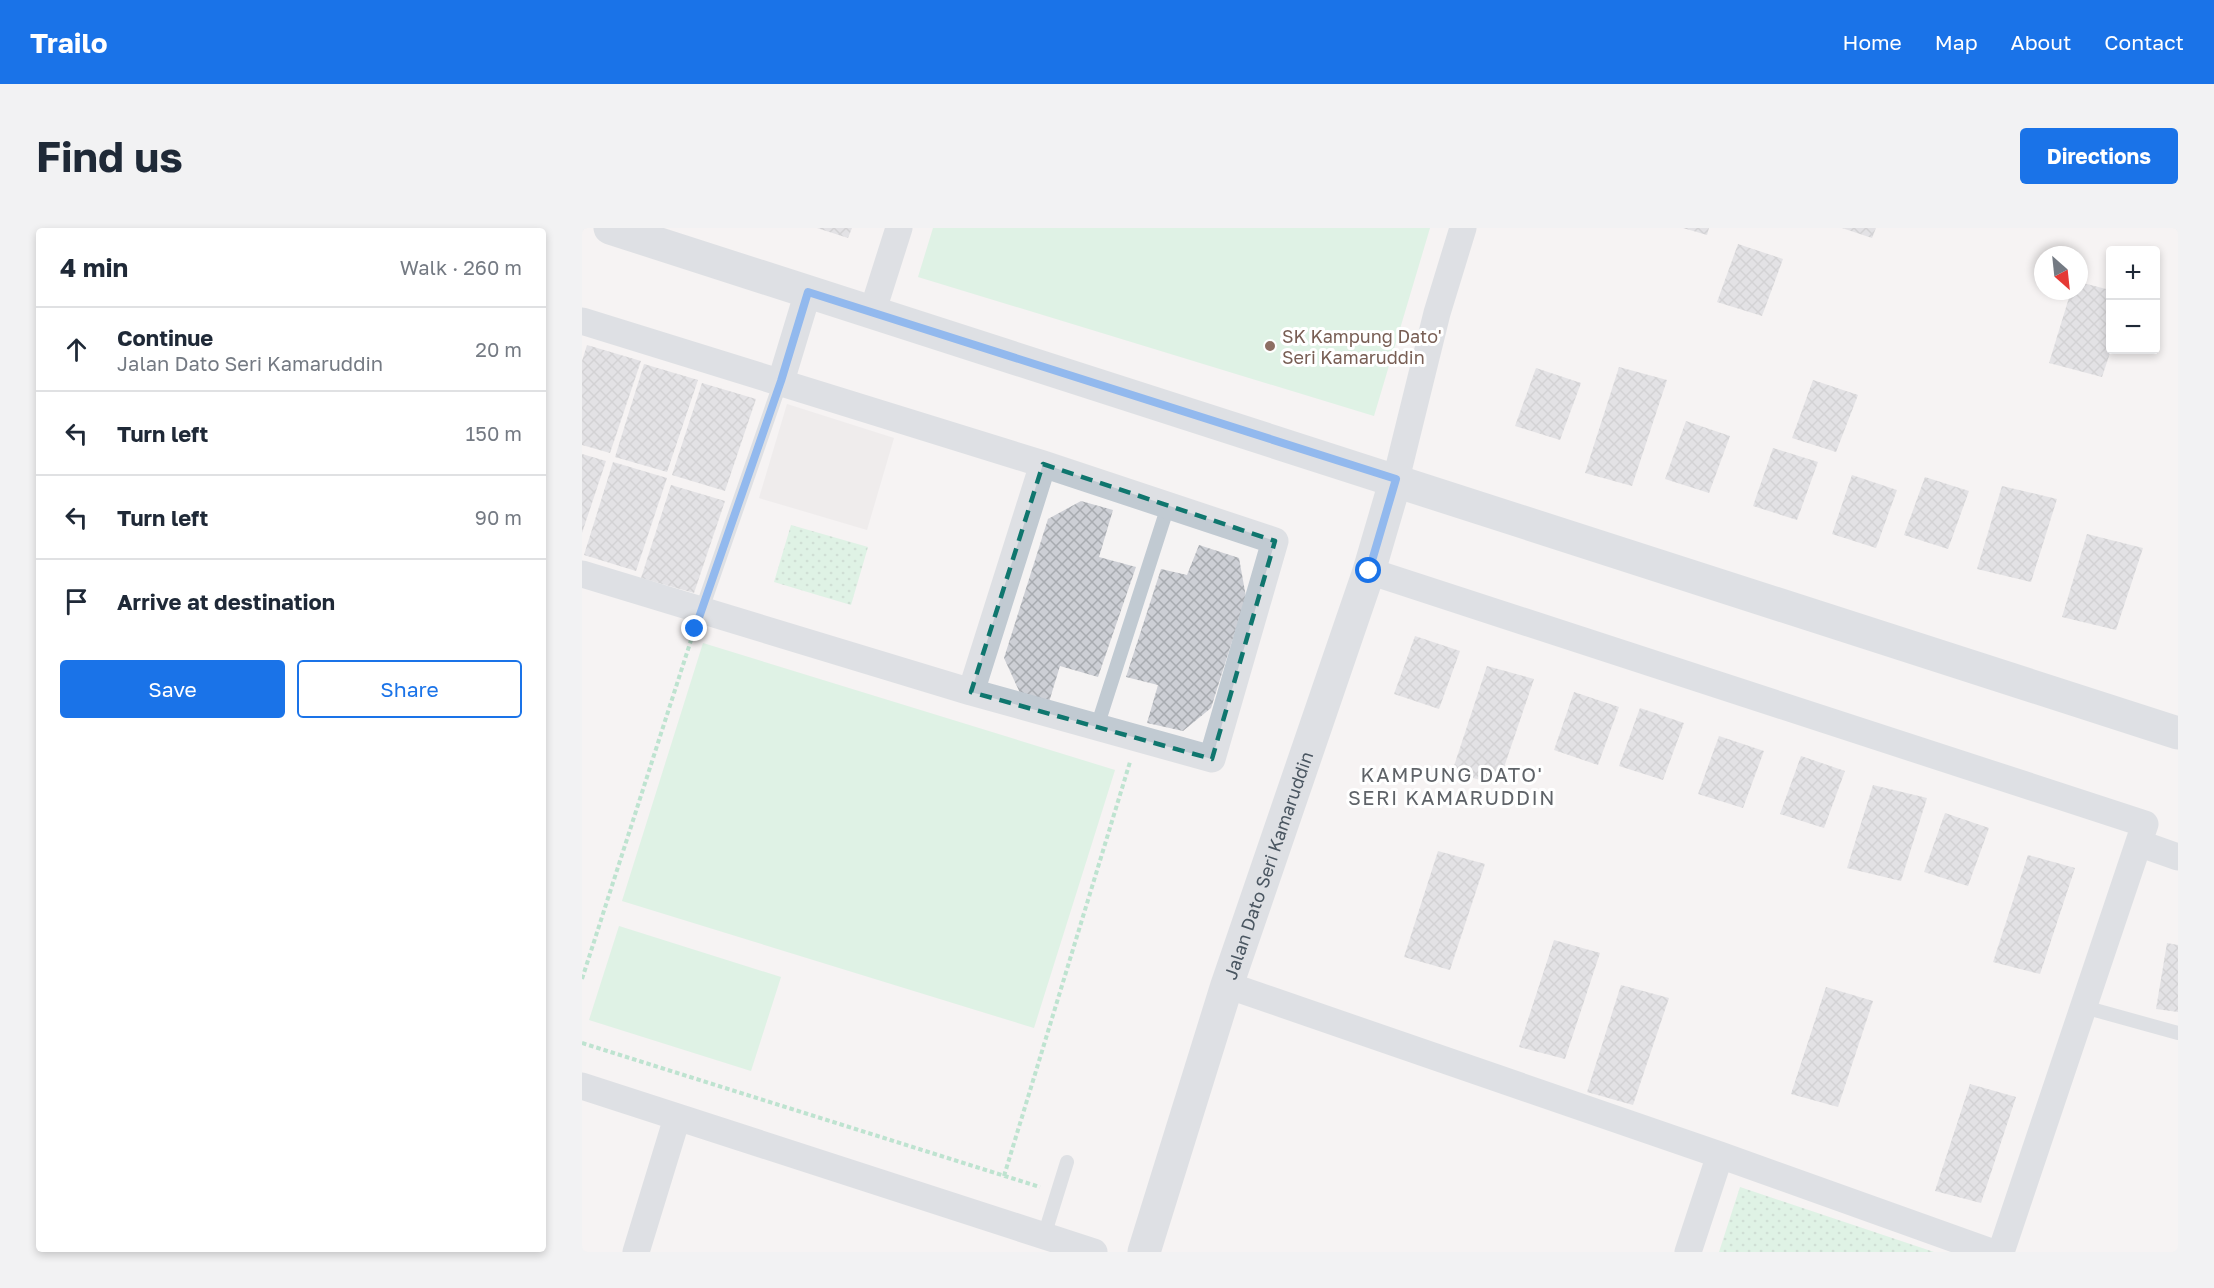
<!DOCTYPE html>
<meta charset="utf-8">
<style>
body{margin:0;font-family:"Golos Text",sans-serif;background:#f2f2f3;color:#1f2937}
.controls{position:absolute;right:18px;top:18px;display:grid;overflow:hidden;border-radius:6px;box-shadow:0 3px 9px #0003}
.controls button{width:54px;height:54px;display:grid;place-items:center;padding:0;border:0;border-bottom:2px solid #e0e1e3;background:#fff;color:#1f2937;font:30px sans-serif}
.compass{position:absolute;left:1452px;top:18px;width:54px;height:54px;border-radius:50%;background:#fff;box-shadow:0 3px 9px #0003;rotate:153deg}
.stop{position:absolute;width:18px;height:18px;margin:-14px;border:4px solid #1a73e8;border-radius:50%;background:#fff}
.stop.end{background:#1a73e8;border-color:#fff;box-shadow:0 2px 6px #0008}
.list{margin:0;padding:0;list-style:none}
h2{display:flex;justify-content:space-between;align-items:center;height:78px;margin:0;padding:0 24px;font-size:26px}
h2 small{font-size:20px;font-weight:400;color:#747a83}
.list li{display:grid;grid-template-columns:39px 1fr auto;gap:18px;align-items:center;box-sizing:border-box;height:84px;padding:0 24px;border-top:2px solid #e0e1e3}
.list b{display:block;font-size:22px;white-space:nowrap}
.list p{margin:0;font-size:20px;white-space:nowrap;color:#747a83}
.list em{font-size:20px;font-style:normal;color:#747a83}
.actions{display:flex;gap:12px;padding:18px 24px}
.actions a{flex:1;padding:14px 0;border:2px solid #1a73e8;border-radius:6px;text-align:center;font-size:21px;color:#1a73e8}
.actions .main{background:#1a73e8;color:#fff}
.icon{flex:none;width:33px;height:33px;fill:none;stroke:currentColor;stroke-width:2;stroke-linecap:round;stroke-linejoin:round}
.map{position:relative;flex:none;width:1596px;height:1024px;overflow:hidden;border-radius:6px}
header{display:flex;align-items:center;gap:36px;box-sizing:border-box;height:84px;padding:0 30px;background:#1a73e8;color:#fff}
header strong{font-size:28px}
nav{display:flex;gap:33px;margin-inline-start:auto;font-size:21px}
.intro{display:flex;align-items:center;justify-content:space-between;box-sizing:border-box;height:144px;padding:0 36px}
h1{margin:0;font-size:42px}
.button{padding:15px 27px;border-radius:6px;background:#1a73e8;color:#fff;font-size:21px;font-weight:700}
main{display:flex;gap:36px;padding:0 36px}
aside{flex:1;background:#fff;border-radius:6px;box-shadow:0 3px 9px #0003}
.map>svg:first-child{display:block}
</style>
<header>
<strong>Trailo</strong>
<nav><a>Home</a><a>Map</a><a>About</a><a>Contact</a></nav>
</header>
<div class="intro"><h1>Find us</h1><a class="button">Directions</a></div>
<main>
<aside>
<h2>4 min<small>Walk · 260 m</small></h2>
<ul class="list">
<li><svg class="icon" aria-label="ahead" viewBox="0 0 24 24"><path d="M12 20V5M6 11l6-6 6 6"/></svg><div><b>Continue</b><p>Jalan Dato Seri Kamaruddin</p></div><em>20 m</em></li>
<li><svg class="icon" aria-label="left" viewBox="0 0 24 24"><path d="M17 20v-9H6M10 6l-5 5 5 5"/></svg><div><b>Turn left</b></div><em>150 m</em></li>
<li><svg class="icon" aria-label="left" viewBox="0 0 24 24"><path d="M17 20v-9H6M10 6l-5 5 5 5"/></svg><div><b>Turn left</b></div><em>90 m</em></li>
<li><svg class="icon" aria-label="arrive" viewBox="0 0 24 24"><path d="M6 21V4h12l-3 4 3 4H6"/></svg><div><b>Arrive at destination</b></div></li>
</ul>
<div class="actions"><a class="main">Save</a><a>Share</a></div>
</aside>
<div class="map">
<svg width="1596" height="1024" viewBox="0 0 1596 1024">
<defs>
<pattern id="grass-dots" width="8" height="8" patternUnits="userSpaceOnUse" patternTransform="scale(1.5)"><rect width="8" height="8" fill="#c3f1d5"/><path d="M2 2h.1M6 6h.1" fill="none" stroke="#a0c6b0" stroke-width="1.8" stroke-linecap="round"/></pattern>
<pattern id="building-cross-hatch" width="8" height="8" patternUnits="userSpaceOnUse" patternTransform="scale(1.5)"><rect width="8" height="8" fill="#cdcfd5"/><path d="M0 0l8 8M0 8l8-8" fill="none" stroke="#a8abb0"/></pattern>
</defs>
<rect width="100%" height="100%" fill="#f5f3f3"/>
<path fill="#e6e4e5" d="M205,176L312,210L285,302L177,270Z"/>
<path fill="url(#grass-dots)" d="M209,297L286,319L269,377L192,354Z
M1158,959L1352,1024H1137Z"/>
<path fill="#c3f1d5" d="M351,0H848L792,188L336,49Z
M121,415L533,542L452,800L40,673Z
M37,698L199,749L169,843L7,792Z"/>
<path fill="url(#building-cross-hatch)" d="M235,0H270L266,10Z
M1101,0H1127L1125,7Z
M1260,0H1294L1290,10Z
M1156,16L1201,31L1180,88L1135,74Z
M1497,54L1528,62L1529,122L1520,149L1467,135L1489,63H1497Z
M5,117L59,133L28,225L0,217V133Z
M62,136L116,152L85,244L33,229Z
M1037,139L1085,152L1050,258L1003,245Z
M954,140L999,155L978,212L933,198Z
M1231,152L1276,167L1254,224L1210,210Z
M120,155L174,171L143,263L90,247Z
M1104,193L1148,208L1127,265L1083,251Z
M1191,220L1236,234L1215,292L1171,278Z
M0,226L24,233L0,305Z
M31,234L85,250L54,343L2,327Z
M1270,247L1315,262L1294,320L1250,306Z
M1343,249L1387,263L1366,321L1322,307Z
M89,257L143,273L112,365L59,350Z
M1420,258L1475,271L1449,354L1395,341Z
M499,273L531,282L517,329L554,339L516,449L478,438L467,474L438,465L422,430L466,291Z
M1505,306L1561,320L1534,402L1480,389Z
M617,317L657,330L664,369L629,480L601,503L565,495L576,457L544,449L579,341L605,347Z
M833,408L878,423L857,481L812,466Z
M905,438L952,451L916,557L870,544Z
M992,464L1037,479L1016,537L972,522Z
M1058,480L1102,495L1081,552L1037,538Z
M1137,508L1182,523L1161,580L1116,566Z
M1219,528L1263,543L1242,600L1198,586Z
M1291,557L1345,570L1319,653L1265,640Z
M1363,585L1407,600L1386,658L1342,644Z
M856,623L903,636L868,742L822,729Z
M1446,627L1493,640L1458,746L1411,734Z
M972,712L1018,725L983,831L937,819Z
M1585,715L1596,717V784L1574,781Z
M1039,757L1087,770L1051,877L1005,864Z
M1244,759L1291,773L1256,879L1209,866Z
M1388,856L1434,869L1399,975L1353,963Z"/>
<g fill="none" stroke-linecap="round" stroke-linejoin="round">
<path stroke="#7ad0a6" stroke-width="4" stroke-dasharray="4.5 3" stroke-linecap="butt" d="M0,751L111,406
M0,815L458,959
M422,948L548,534"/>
<path stroke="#c1cad2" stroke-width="14" d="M119,384L199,153
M515,499L586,278
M1502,779L1596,805
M462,1008L485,934"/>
<path stroke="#c1cad2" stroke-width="27" d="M290,85L317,0
M0,93L461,236L693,313L630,531L389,464L0,346
M199,153L226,64
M814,251L855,85L881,0
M787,343L1563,596L1419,1024
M389,464L461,236
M1559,616L1596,629
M645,757L1138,927L1409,1024
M0,858L512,1024
M54,1024L95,890
M1106,1024L1138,927"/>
<g stroke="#c1cad2" stroke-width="33">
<path d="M28,0L1596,505"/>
<path id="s1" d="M562,1024L645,757L787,343L814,251"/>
</g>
</g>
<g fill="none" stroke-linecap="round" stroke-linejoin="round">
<path stroke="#1a73e8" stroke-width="8" d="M113,401L199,153L226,64L814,251L787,343"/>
</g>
<path d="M0 0H1596V1024H0ZM461,236L693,313L630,531L389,464Z" fill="#f5f3f3" fill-opacity=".55" fill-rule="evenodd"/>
<path fill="none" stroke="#0f766e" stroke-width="4.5" stroke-dasharray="12 8" stroke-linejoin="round" d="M461,236L693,313L630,531L389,464Z"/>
<circle fill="#8d6e63" stroke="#fff" stroke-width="2" cx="688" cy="118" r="6"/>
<g text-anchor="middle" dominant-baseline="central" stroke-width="6" stroke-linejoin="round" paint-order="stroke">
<g font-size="18" fill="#785e54" stroke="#fff" text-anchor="start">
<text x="700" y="108">SK Kampung Dato'<tspan x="700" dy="21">Seri Kamaruddin</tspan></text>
</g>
<g font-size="18" fill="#4a5661" stroke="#fff">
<text stroke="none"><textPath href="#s1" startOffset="406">Jalan Dato Seri Kamaruddin</textPath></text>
</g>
<g font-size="20" letter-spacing="1.5" fill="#5f6368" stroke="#fff">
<text x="870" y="546">KAMPUNG DATO'<tspan x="870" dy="23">SERI KAMARUDDIN</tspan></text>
</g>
</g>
</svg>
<div class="controls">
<button>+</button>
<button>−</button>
</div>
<svg class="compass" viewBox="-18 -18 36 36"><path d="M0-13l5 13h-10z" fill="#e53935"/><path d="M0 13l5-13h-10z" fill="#747a83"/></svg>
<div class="stop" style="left:787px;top:343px"></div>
<div class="stop end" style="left:113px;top:401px"></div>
</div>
</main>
